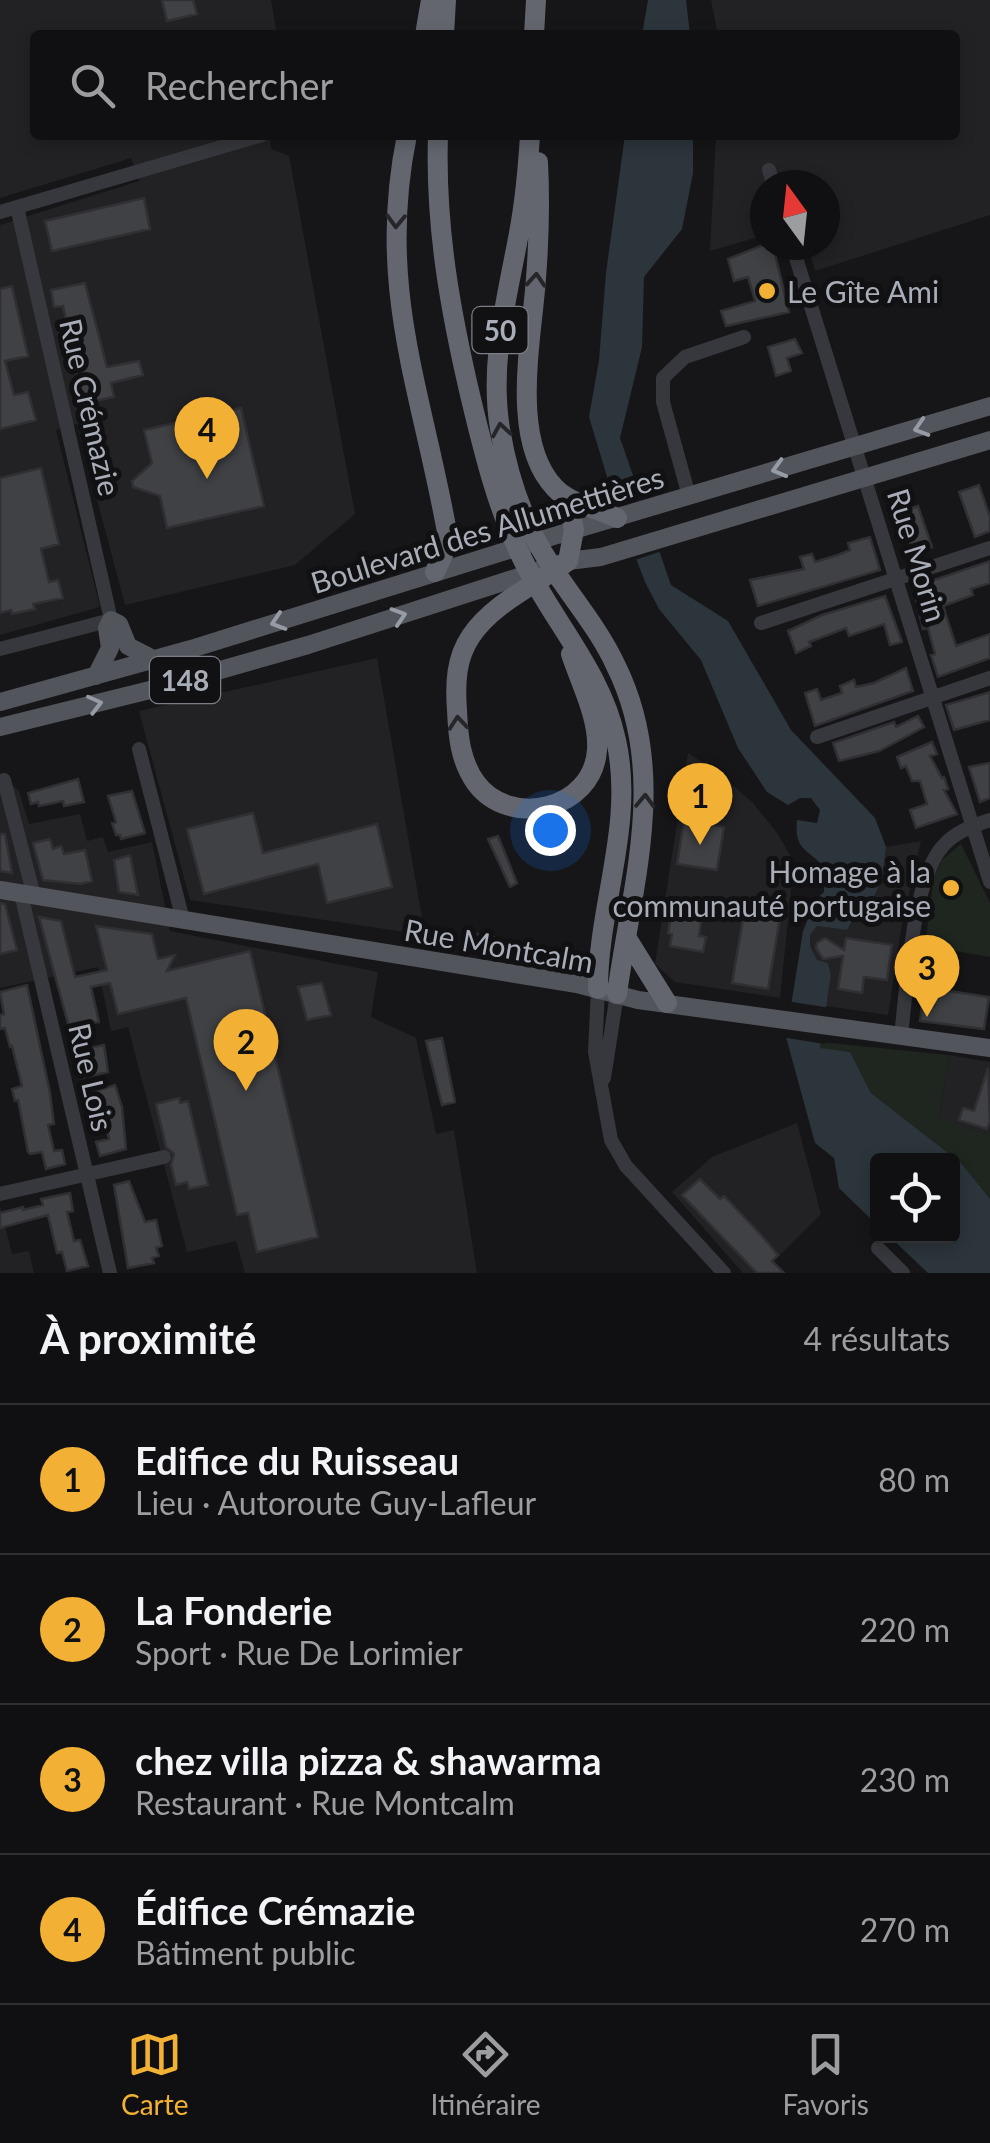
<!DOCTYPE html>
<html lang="fr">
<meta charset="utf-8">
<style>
body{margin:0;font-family:Lato,sans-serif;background:#19191b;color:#f1f3f6}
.controls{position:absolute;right:30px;bottom:30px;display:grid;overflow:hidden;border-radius:10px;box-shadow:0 5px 15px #0003}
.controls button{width:90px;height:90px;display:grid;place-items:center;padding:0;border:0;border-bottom:2px solid #303032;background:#101012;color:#f1f3f6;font:50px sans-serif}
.compass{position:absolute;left:750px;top:170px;width:90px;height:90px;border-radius:50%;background:#101012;box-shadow:0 5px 15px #0003;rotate:345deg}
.you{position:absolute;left:550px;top:830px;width:35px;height:35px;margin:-25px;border:8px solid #fff;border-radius:50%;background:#1a73e8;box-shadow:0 0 0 15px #1a73e833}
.badge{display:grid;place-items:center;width:65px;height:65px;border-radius:50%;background:#f2b134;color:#111;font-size:32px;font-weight:700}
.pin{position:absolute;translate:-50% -82px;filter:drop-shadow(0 2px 5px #0008)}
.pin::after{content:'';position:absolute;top:52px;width:35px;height:30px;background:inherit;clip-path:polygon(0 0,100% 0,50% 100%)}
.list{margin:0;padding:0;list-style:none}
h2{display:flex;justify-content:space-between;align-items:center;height:130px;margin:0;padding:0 40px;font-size:42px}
h2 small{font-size:32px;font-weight:400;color:#9c9d9f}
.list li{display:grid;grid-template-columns:65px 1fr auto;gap:30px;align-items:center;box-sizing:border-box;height:150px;padding:0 40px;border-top:2px solid #303032}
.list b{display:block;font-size:38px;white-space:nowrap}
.list p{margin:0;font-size:32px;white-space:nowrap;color:#9c9d9f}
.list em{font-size:32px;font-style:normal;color:#9c9d9f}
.icon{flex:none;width:55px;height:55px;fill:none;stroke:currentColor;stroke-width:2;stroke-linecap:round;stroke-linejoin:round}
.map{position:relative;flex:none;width:990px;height:1273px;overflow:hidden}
.search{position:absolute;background:#101012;box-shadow:0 5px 15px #0003;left:30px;right:30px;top:30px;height:110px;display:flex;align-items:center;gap:25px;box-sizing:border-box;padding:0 35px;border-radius:10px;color:#9c9d9f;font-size:38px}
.sheet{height:730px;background:#101012}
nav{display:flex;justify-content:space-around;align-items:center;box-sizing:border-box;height:140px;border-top:2px solid #303032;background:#101012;font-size:28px;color:#9c9d9f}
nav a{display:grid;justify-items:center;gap:5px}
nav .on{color:#f2b134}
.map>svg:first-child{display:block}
</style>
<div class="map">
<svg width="990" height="1273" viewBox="0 0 990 1273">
<rect width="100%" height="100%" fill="#161618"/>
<path fill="#222225" d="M0,0H271L277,35H35V135H270L271,149L289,156L355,514L295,565L125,605L77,424L56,430L100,607L0,635V225L139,181L131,158L0,198Z
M711,0H990V215L815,271L807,245H825V185H765V235L710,251L716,135H955V35H718Z
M377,658L425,935L190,900L139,711Z
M688,753L718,772L753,803L778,834L794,862L780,998L675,982L655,964Z
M0,774L19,791L29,824L80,814L87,841L103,837L108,852L152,842L170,931L378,972L371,1017L416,1038L436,1134L454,1130L477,1273H245L236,1241L187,1252L128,1027L111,1031L98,967L0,988Z
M921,841L902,924L888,1015L826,1006L831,974L828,963L817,961L810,946V934L817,926L847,930L882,881L886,847Z
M949,1055L990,1062V1136L939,1120Z
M797,1123L821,1214L762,1273H743L672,1192L712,1157Z
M0,1206L12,1254L29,1251L34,1273H0Z"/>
<path fill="#1e261f" d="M961,844L990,903V957L925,946L934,876L942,860Z
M821,1042L949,1055L939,1119L990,1136V1199L961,1163L871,1093L850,1052L819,1049Z"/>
<path fill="#2c353c" d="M648,0H686L690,35H642Z
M625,135H693V173L682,229L644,277L642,347L620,438L671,585L728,621L791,730L875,818L886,847L882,881L862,918L853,920L847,930L817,926L810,935V946L817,960L828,963L831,974L820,1048L850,1052L871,1093L961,1163L990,1199V1273H928L889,1236H952V1160H878L877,1225L839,1188L834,1158L815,1143L786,1037L803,931L816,899L824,892L825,868C807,848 794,851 797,820L817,823L820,810L811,798H800L788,805L767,792L738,748L701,660L659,609L645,582L615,503L589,417L599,360L606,273Z"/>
<path fill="#161618" d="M644,490L665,550L632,561L608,495Z
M786,1001L831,1008L825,1044L781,1037Z"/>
<path fill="#404145" stroke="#303034" stroke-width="2.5" d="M162,0H193L197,14L167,21Z
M144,198L150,229L52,251L45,221Z
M763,245L774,250L789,312L726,326L721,311L755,301L748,277L734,281L728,259Z
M85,283L107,367L139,361L143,375L111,383L114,397L84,403L63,306L54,307L51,290Z
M12,286L28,356L5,361L14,395L28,392L36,420L0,429V289Z
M795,339L802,353L787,358L791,371L776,376L768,347Z
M241,408L264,506L167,528L160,496L133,487L132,481L152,463L144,430Z
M41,468L59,544L41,549L49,582L58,580L63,598L33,604L35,609L12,614L11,610L0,613V478Z
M979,485L990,517V531L975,537L959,492Z
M918,506L932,547L914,554L899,512Z
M870,537L880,570L758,606L750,580L804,569L800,557L812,554L815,562L838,555L850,550L848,543Z
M990,561V583L971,589L973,595L943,606L956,646L990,634V658L938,677L931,655L935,654L928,628L923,629L913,587Z
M885,596L902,642L890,645L884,624L849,636L846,628L809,642L811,646L796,653L788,631L822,615Z
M906,668L913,691L815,726L805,693L817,689L821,700L842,693L840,686L854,680L856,687L874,683Z
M990,692V720L954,730L946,705Z
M918,716L924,727L879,751L839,761L833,743L894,722L896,727Z
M932,742L937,754L930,756L942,778L944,777L948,789L944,790L957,814L916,828L910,810L927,804L920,781H912L906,766L901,768L897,757Z
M990,763V798L980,802L969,767Z
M78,779L84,802L64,806L63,801L39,806L38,802L31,804L28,793Z
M132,791L145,833L121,839L120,835H116L112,823L116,822L108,796Z
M253,813L263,853L377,824L392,887L327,903L318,864L204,894L187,829Z
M684,820L724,827L717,870L677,864Z
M0,834H5L12,873L0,871Z
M498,836L517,883L510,887L488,839Z
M50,839L53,849L61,846L64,854L85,850L92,881L81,884L43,880L33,843Z
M130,855L138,895L119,892L114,860Z
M0,903L5,904L17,950L0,954Z
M672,909L702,914L699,936L706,937L703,952L670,946L672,934L668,933Z
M744,913L780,918L768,989L732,983Z
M39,917L61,921L75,977L107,970L96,926L152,934L158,959L175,955L167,971L250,951L318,1237L257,1252L248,1213L237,1215L186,998L118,1014L110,983L91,987L99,1022L69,1027Z
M470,933L494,937L493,950L467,947Z
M846,938L892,945L887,980L864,977L862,993L838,989L843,956L823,959L816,948L817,943L825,938L844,950Z
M322,983L331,1015L307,1020L298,987Z
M27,985L50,1093L54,1124L48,1125L54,1151L62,1150L65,1164L46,1169L42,1152L30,1154L28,1152L18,1100L15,1101L12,1089L22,1086L12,1046L10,1047L5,1028L0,1029V1015L4,1014L0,992Z
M936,989L989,997L984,1029L920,1021L922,1005L934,1006Z
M442,1038L455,1102L442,1105L426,1041Z
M104,1045L108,1072L81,1078L75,1051Z
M988,1068L990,1121L987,1129L959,1120L963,1108L974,1111Z
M115,1085L122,1107L126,1149L100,1156L96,1142L109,1139L102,1110L88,1112L84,1095Z
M179,1098L180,1103L188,1101L208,1185L189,1189L187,1182L176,1185L171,1165L174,1154L166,1147L156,1104Z
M700,1179L720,1199L724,1196L761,1235L778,1255L772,1261L784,1273H757L682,1195Z
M129,1181L145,1222L156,1220L162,1246L156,1248L159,1256L152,1258L154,1263L128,1268L114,1185Z
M70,1193L73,1211L67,1212L74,1241L80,1240L88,1266L67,1271L62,1252L57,1253L48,1215L0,1228V1213L23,1207V1210L43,1205L41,1199Z"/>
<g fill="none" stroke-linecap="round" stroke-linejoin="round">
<path stroke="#37383d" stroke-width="14" d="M769,170L774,185
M0,212L262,135
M792,245L990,882
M689,496L663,402V378L685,357L744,337
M761,623L990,548
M0,649L111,620L17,207
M817,737L990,678
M139,749L183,920
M4,780L34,896
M21,894L110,1273
M598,989L595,1052L611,1140L626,1166L724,1273
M901,1035C907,988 912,880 943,846C955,832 972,826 990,820
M604,1078L617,994
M0,1194L164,1157
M878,1248L903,1273"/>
<path stroke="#53555c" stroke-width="18" d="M96,676L110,648L107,628L111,620L119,624L128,646L155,660
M0,702L191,649L554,536L990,406
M0,727L150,690L308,645L568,561L601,557L990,440
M0,890L577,984L638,1000L990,1048"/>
<path stroke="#63666e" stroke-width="20" d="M425,35L431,0
M444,35L446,0
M534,35L536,0
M407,135C376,286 421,388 447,532L446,548L435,572
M438,135C435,226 450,310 471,399C484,453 497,507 522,558C552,621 601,670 616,740C635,824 598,905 598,989
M530,135C528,168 525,201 519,233C507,299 489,362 500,429C508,477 524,524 550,564C572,598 599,629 616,666C669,773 632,883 617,994
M538,162C540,201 539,239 536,278C532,339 509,440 555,488C570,504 597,508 617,518
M568,500L574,530L568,561C537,584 493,603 471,636C456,658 455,683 457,710C458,735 460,761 476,783C510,829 593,810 597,750C599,718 581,684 571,654
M626,937L667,1003"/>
</g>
<defs><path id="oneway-chevron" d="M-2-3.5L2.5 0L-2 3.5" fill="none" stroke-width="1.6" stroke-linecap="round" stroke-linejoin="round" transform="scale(2.5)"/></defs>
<g stroke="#26262a">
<use href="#oneway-chevron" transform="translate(396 221) rotate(92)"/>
<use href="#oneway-chevron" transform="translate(536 280) rotate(-86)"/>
<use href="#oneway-chevron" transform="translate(501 430) rotate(-99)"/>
<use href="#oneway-chevron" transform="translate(458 723) rotate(-95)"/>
<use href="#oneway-chevron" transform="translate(645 801) rotate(-88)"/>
</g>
<g stroke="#979ba6">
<use href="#oneway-chevron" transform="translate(921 428) rotate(163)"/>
<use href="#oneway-chevron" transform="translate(779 469) rotate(164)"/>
<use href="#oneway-chevron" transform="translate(399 616) rotate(-18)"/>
<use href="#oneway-chevron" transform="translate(278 622) rotate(162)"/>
<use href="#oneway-chevron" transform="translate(95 704) rotate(-14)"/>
</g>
<g fill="#f2b134" stroke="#111113" stroke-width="4">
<circle cx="767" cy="291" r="10"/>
<circle cx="951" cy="888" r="10"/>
</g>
<g text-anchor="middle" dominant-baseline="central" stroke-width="10" stroke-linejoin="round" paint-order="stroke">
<g fill="#111113" stroke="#7b7e86" stroke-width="2.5">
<rect x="472.5" y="307" width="55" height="46" rx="8"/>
<rect x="150" y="657" width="70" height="46" rx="8"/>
</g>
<g font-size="28" font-weight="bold" fill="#a8adb8">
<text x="500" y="330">50</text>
<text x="185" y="680">148</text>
</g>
<g font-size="30" fill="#a8adb8" stroke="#111113" text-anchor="start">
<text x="787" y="291">Le Gîte Ami</text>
<text x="931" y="871" text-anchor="end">Homage à la<tspan x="931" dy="34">communauté portugaise</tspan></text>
</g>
<g font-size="30" fill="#a8adb8" stroke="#111113">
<text transform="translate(91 407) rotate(77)">Rue Crémazie</text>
<text transform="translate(487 529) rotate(-17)">Boulevard des Allumettières</text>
<text transform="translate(918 555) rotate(73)">Rue Morin</text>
<text transform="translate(499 945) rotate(10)">Rue Montcalm</text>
<text transform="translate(92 1077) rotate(77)">Rue Lois</text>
</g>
</g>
</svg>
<div class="controls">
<button><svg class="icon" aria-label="locate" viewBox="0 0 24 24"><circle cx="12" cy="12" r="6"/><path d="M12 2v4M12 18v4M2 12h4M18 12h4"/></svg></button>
</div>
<svg class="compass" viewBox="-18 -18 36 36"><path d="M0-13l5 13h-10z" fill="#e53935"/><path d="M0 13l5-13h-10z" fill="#9c9d9f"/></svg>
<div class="you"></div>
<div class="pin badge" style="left:700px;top:845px">1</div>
<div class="pin badge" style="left:246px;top:1091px">2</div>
<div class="pin badge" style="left:927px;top:1017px">3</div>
<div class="pin badge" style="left:207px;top:479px">4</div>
<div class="search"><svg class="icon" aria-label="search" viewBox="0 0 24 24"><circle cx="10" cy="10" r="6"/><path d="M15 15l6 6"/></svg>Rechercher</div>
</div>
<section class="sheet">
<h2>À proximité<small>4 résultats</small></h2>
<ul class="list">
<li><span class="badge">1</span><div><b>Edifice du Ruisseau</b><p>Lieu · Autoroute Guy-Lafleur</p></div><em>80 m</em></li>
<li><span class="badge">2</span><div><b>La Fonderie</b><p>Sport · Rue De Lorimier</p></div><em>220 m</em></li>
<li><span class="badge">3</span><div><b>chez villa pizza &amp; shawarma</b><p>Restaurant · Rue Montcalm</p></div><em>230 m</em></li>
<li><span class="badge">4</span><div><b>Édifice Crémazie</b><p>Bâtiment public</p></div><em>270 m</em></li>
</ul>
</section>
<nav>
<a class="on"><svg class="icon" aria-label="map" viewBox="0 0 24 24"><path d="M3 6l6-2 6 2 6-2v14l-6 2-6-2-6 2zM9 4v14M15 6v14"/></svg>Carte</a>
<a><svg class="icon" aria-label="directions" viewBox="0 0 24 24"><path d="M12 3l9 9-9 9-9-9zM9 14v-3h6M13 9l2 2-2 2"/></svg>Itinéraire</a>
<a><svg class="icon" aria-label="saved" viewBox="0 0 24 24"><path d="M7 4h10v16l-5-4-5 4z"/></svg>Favoris</a>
</nav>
